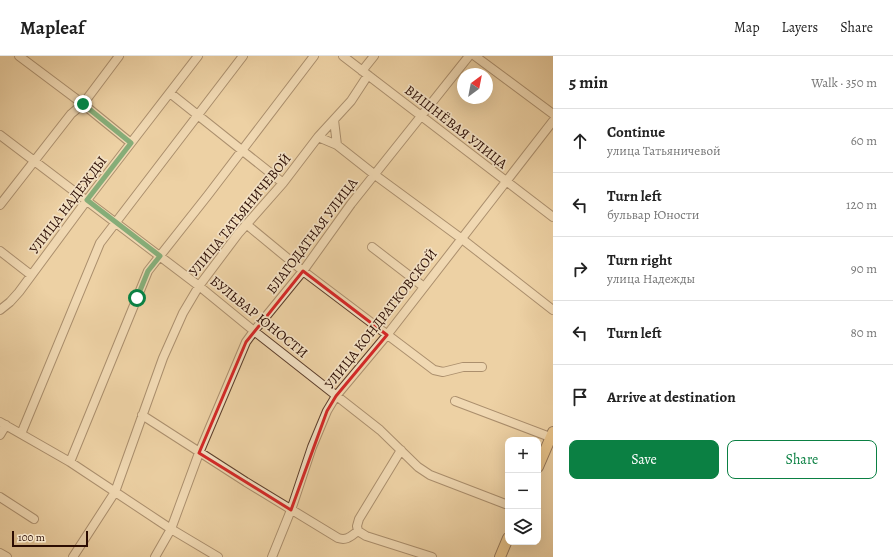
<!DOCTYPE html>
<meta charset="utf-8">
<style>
body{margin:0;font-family:Alegreya,serif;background:#f2f2f2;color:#222}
.controls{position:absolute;right:12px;bottom:12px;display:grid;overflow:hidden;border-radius:8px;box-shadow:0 4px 16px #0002}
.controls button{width:36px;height:36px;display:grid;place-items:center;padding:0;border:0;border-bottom:1px solid #e0e0e0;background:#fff;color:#222;font:20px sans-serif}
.compass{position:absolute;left:457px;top:12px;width:36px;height:36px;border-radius:50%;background:#fff;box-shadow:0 4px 16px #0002;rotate:32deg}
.scale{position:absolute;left:12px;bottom:10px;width:76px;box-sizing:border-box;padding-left:4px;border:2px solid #2c0d03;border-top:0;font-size:11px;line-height:14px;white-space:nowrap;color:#2c0d03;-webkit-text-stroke:3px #f3e1c4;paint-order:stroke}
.stop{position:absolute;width:12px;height:12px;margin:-9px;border:3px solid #0b8043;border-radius:50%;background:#fff}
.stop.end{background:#0b8043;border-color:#fff;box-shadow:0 1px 4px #0008}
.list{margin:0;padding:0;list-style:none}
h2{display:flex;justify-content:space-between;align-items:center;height:52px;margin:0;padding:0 16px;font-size:17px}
h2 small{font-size:13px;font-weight:400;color:#767676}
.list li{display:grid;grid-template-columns:26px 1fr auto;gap:12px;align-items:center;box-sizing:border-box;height:64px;padding:0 16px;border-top:1px solid #e0e0e0}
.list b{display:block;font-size:15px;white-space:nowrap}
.list p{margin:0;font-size:13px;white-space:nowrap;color:#767676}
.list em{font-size:13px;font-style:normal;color:#767676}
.actions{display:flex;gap:8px;padding:12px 16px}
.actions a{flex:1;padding:9px 0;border:1px solid #0b8043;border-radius:8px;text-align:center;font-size:14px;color:#0b8043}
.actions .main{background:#0b8043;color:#fff}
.icon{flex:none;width:22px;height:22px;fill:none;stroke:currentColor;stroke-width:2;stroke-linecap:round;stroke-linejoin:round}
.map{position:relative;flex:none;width:553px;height:501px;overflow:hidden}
header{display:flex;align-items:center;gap:24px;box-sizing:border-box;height:56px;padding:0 20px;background:#fff;border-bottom:1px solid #e0e0e0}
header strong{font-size:19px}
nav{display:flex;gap:22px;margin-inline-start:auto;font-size:14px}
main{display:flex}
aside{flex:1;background:#fff}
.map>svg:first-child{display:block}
</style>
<header>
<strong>Mapleaf</strong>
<nav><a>Map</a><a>Layers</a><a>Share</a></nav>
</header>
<main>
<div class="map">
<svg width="553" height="501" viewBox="0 0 553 501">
<rect width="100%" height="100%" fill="#edd1a4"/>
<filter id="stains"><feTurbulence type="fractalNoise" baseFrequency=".005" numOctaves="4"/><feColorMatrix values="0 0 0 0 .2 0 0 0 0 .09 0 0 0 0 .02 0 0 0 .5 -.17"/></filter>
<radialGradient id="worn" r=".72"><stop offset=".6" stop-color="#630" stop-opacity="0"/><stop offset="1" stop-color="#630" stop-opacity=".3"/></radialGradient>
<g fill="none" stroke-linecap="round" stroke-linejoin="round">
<g stroke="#5c3e2b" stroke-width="10">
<path id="minor" d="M19,0L83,48L131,87
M343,0L553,161
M475,0L553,58
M362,15L374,0
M170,37L283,127
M334,64L337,89
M0,79L199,230L254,275L380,374L418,411L430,419L508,449
M318,81L337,89L375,119L462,183L553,254
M0,149L71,58L83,48L119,0
M246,168L303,215L434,314L443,316L463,311H482
M372,191L424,231
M0,195L31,219
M0,254L10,246L19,236L87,144L198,0
M455,345L550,381
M142,359L246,426L338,482C347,485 351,480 358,475
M0,366L70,406L171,473L218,501
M21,378L100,187L243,0
M0,379L6,369
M401,394L359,463L357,470L358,475L366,480L432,501
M70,406L148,215L208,139L314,0
M0,441L34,463
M0,497L7,501
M73,501L115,436L163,302L183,257L199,230L238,178L283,127L318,81L351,45L368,19
M155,501L171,473L199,397L246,286L254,275L303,215L351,148L469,0
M272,501L291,454L312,391L327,355L336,340L387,279L553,65"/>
</g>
<g stroke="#2c0d03" stroke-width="12">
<path id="major" d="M538,411L553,376
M500,501L508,482"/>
</g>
<use href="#minor" stroke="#f3e1c4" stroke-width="8"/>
<use href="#major" stroke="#e6b872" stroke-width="10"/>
</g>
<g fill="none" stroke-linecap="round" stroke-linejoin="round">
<path stroke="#0b8043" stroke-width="5" d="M83,48L131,87L87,144L160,200L148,215L137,242"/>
</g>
<path d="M0 0H553V501H0ZM303,215L387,279L336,340L327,355L291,454L199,397L246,286Z" fill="#edd1a4" fill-opacity=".55" fill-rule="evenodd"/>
<path fill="none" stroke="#d62828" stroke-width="3" stroke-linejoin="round" d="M303,215L387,279L336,340L327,355L291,454L199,397L246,286Z"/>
<g text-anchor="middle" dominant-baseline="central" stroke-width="3.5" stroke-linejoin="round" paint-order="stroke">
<g font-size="14" fill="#2c0d03" stroke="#f3e1c4">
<text transform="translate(456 71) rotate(38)">ВИШНЁВАЯ УЛИЦА</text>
<text transform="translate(68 149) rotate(-53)">УЛИЦА НАДЕЖДЫ</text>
<text transform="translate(240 159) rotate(-51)">УЛИЦА ТАТЬЯНИЧЕВОЙ</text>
<text transform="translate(312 180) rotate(-53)">БЛАГОДАТНАЯ УЛИЦА</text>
<text transform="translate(259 261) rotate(39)">БУЛЬВАР ЮНОСТИ</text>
<text transform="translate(381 263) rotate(-52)">УЛИЦА КОНДРАТКОВСКОЙ</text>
</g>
</g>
<rect width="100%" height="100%" filter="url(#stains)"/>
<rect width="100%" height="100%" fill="url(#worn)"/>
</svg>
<div class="controls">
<button>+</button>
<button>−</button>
<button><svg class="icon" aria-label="layers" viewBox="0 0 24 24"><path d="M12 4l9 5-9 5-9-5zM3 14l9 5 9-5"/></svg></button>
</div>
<svg class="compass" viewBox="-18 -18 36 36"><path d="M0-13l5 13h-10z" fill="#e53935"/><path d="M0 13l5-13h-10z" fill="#767676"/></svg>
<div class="scale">100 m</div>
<div class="stop" style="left:137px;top:242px"></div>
<div class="stop end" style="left:83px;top:48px"></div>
</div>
<aside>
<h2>5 min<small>Walk · 350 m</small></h2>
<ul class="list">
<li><svg class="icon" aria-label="ahead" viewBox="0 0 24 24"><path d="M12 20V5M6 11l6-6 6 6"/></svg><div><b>Continue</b><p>улица Татьяничевой</p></div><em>60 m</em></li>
<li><svg class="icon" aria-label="left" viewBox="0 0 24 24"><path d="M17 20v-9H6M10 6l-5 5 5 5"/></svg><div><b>Turn left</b><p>бульвар Юности</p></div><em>120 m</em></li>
<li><svg class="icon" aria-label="right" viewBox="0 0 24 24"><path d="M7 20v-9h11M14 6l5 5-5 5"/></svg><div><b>Turn right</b><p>улица Надежды</p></div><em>90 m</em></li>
<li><svg class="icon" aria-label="left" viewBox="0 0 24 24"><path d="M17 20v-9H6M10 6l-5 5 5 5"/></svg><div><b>Turn left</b></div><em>80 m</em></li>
<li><svg class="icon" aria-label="arrive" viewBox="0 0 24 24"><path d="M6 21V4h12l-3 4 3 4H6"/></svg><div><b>Arrive at destination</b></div></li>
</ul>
<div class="actions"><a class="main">Save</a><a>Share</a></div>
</aside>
</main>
